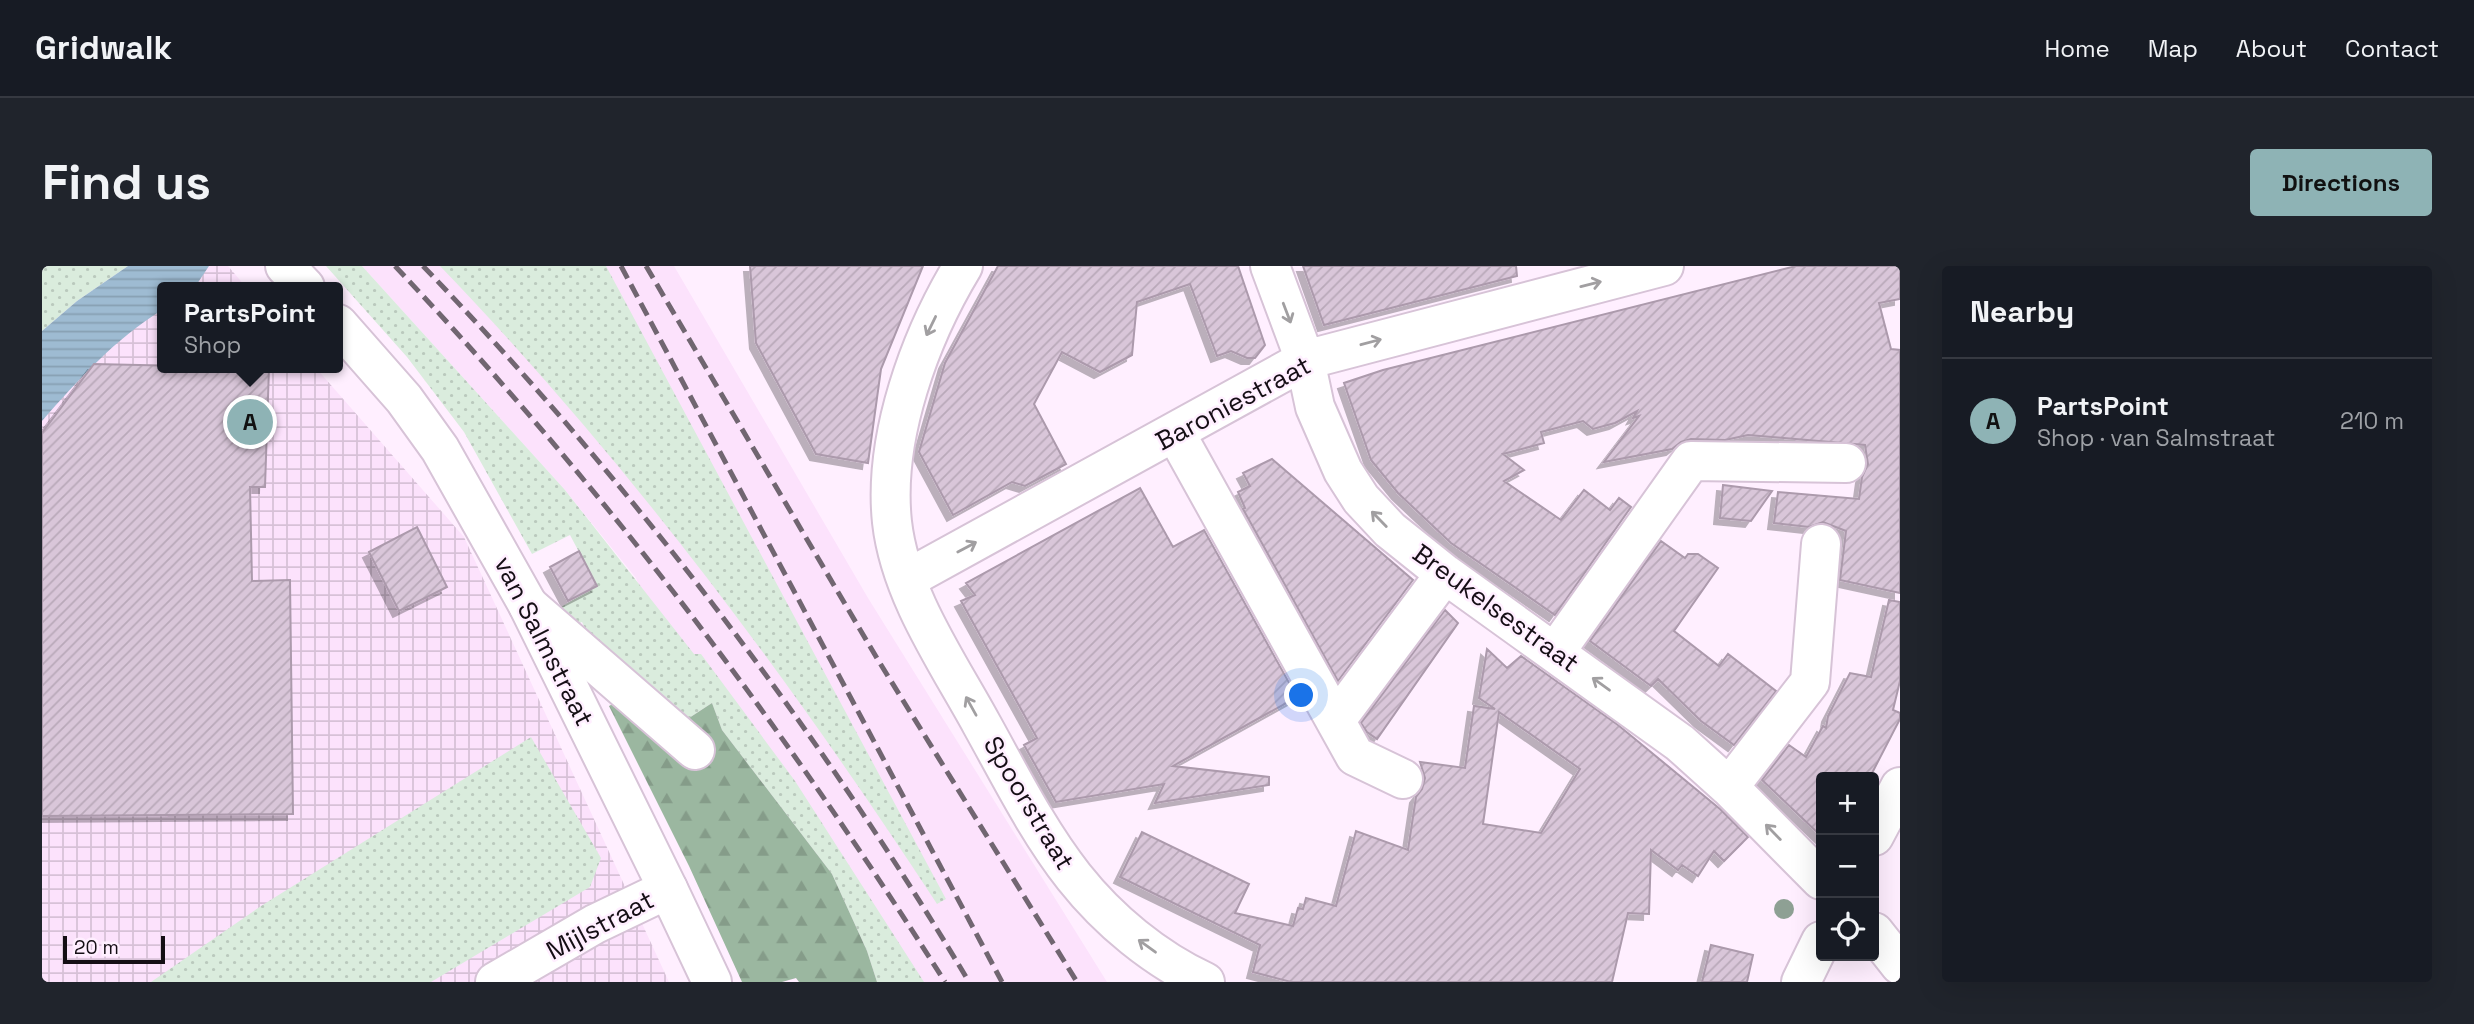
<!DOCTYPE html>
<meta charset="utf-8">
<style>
body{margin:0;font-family:"Space Grotesk",sans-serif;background:#20242c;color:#f1f3f6}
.controls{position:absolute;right:21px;bottom:21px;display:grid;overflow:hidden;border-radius:7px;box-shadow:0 7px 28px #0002}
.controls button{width:63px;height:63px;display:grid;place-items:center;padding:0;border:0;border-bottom:2px solid #363941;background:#171b24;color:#f1f3f6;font:35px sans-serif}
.scale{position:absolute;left:21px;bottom:18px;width:102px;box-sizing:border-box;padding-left:7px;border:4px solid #150e15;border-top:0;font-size:19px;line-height:24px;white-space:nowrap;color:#150e15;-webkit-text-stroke:5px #ffefff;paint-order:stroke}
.you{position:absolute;left:1260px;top:430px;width:24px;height:24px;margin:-18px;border:5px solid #fff;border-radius:50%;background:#1a73e8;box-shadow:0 0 0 10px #1a73e833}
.badge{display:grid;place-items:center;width:46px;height:46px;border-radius:50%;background:#8eb3b5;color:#111;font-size:23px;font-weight:700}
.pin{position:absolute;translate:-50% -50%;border:4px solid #fff;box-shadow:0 2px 7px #0006}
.popup{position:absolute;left:115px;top:16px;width:186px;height:91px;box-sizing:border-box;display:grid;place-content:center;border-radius:7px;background:#171b24;filter:drop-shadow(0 2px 5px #0005);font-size:23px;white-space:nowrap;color:#9ea1a6}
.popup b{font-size:26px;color:#f1f3f6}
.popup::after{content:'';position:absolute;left:50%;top:100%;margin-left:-14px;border:14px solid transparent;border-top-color:#171b24}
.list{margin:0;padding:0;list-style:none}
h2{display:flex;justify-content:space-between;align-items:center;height:91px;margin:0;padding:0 28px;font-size:30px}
h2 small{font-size:23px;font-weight:400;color:#9ea1a6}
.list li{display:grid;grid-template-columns:46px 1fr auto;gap:21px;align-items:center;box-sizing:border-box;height:126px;padding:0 28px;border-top:2px solid #363941}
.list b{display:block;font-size:26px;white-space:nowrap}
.list p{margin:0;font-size:23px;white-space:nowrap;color:#9ea1a6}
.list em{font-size:23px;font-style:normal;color:#9ea1a6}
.icon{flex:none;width:38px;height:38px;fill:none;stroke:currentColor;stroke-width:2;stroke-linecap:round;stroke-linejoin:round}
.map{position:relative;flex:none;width:1858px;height:716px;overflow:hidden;border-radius:7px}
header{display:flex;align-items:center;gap:42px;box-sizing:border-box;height:98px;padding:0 35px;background:#171b24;border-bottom:2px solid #363941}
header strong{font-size:33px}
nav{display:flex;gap:38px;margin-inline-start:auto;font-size:24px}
.intro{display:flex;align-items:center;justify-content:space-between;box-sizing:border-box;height:168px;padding:0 42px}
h1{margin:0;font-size:49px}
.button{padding:18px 32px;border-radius:7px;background:#8eb3b5;color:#111;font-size:24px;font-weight:700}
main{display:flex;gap:42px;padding:0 42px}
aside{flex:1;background:#171b24;border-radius:7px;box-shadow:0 7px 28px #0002}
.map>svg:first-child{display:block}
</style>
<header>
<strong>Gridwalk</strong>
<nav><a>Home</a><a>Map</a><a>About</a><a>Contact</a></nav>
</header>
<div class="intro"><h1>Find us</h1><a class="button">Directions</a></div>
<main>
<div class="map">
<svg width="1858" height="716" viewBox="0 0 1858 716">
<defs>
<pattern id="industrial-grid" width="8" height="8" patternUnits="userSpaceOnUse" patternTransform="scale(1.75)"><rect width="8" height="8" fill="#fce2fc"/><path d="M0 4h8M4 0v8" fill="none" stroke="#d7c1d7"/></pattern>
<pattern id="green-dots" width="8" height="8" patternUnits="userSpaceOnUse" patternTransform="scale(1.75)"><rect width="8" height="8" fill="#daecdd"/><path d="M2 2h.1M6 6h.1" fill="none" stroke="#bac9bd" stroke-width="1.8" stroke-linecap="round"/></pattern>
<pattern id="forest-firs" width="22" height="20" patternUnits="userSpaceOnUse" patternTransform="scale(1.75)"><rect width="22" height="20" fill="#9bb7a0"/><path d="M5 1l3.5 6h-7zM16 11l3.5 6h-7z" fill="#859c89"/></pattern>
<pattern id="water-rules" width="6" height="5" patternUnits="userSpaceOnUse" patternTransform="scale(1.75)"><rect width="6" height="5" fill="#9ebbd2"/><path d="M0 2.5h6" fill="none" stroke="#87a0b3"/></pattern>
<pattern id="building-hatch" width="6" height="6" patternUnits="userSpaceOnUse" patternTransform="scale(1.75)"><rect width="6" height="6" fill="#d9c6d9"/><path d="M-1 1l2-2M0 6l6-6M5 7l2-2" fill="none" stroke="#b9a9b9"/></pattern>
<filter id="shadow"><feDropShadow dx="-6" dy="6" stdDeviation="0" flood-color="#0004"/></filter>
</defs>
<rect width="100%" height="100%" fill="#ffefff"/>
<path fill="#fce2fc" d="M320,0H632L826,332L1065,716H757L754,712L740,716L594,312L523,224Z"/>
<path fill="url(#industrial-grid)" d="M140,0H186L204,21H120V102H274L422,271L627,716H0V139Z"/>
<path fill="url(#green-dots)" d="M0,0H86L35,35L0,65Z
M284,0H320L523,224L652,388H659L753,515L882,716H835L825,685L790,608L680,464L670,437L641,456L551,380L540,356L529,361L519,341L555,320L528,269L490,288L422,166L365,91Z
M398,0H564L904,633L895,638C748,413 585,194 398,0Z
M489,471L559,592L548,621L389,716H109L219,640Z"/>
<path fill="url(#forest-firs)" d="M578,434L641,456L670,437L680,464L790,608L825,685L835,716H757L754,712L740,716H700L647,600L567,440Z"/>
<path fill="url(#water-rules)" d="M86,0H167L153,21H120V44C74,72 36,114 0,155V65L35,35Z"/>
<path fill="url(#building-hatch)" stroke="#ac9aac" stroke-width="2" fill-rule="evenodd" filter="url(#shadow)" d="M708,0H881L839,103L826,197L774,188L714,77Z
M956,0H1196L1223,79L1213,92H1205L1189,85L1175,90L1148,18L1095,36L1090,89L1058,106L1020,86L992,138L1024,198L983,220L970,216L911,249L877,186L903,97Z
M1261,0H1474L1475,10L1282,59Z
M1754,0H1858V33L1837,37L1849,83L1858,84V327L1798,314L1804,265L1781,256L1767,261L1732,257L1736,226L1817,233L1820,211L1826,198L1823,179L1706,169L1683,174L1649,173L1639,176L1630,183L1562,196L1597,150L1591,152L1595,145L1573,157L1551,163L1541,155L1499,166L1502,177L1461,188L1482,204L1462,215L1519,254L1542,224L1568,244L1577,232L1589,241L1513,349L1409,277L1356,227L1329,194L1302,117L1341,104Z
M52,98L227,102L223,221H208L210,315L248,314L251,548L0,550V167Z
M1230,193L1371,314L1296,415L1201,243L1203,242L1196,226L1208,220L1201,207Z
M1681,219L1730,225L1709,255L1678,252Z
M1098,222L1131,281L1162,264L1255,431L1131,500L1227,511V519L1113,537L1122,518L1014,536L982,479L995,472L919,335L933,329L924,317Z
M375,261L405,321L357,345L327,286Z
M1619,275L1643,292L1646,288H1656L1676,302L1632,365L1677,400L1686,388L1734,425L1692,479L1659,455L1616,413L1609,420L1548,375Z
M537,285L555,320L526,335L508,301Z
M1847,334L1858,336V415L1851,444L1858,447V453L1828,511H1779V570L1720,514L1747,479L1764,491L1781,460L1784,462L1786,450L1808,407L1829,411Z
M1403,344L1416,357L1335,473L1325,466L1319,457Z
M1445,383L1465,402L1479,390L1576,459L1678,543L1706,571L1682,595L1672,585L1656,610L1640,599L1636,604L1609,584L1607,648L1586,647L1570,716H1249L1211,706L1218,679L1078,611L1100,566L1207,618L1193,647L1251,660L1256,642L1261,643L1264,632L1294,640L1314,565L1366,584L1374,531L1380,523L1383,512L1378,496L1423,502L1432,440L1453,443L1437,432ZM1457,446L1538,503L1499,567L1441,558Z
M1669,679L1711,689L1705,716H1660Z"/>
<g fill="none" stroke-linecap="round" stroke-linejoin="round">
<g stroke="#d7c3d7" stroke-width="42">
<path id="minor" d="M921,0C878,71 841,171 850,256C858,328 905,395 939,457C968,509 995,564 1032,611C1066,654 1113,693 1163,716
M1228,0L1263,94L1273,141L1301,205L1319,233L1348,264L1403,308L1638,477L1687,521L1779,614
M1134,168L1313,490L1361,513
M865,313L1263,94L1622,0
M486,339L653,484
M1514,385L1649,195L1804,197
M1294,454L1403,308
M1687,521L1768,416L1779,278
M1832,570L1858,521
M626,623L670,716
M1832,666L1858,699
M1759,716L1779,675"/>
</g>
<g stroke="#d7c3d7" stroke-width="42">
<path id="major" d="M243,0L263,21
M296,58L362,133L398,183L486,339L626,623L553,658L453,716"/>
</g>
<use href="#minor" stroke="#fff" stroke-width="38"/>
<use href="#major" stroke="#fff" stroke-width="38"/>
<path stroke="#716671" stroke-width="5" stroke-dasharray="14 7" stroke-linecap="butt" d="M353,0C564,224 739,456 903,716
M381,0C586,213 776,462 927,716
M579,0L960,716
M604,0L836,394L1035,716"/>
</g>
<circle fill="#8ea094" cx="1742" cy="643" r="10"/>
<defs><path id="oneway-shaft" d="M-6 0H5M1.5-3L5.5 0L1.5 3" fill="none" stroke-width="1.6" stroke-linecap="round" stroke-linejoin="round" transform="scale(1.75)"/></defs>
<g stroke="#a19fa1">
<use href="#oneway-shaft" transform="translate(1549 18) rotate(-14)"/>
<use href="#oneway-shaft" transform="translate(1245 47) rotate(69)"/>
<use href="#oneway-shaft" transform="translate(889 60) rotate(116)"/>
<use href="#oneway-shaft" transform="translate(1329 76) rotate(-15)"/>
<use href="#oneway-shaft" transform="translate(1337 253) rotate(-134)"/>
<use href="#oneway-shaft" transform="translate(925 281) rotate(-28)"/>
<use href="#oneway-shaft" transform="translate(1559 418) rotate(-144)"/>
<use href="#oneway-shaft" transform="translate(929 440) rotate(-119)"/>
<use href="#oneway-shaft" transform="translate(1731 566) rotate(-134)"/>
<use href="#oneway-shaft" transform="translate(1105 680) rotate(-144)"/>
</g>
<g text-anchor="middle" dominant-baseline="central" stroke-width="5" stroke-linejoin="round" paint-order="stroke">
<g font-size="26" fill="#150e15" stroke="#ffefff">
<text transform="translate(1191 137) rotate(-28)">Baroniestraat</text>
<text transform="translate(1454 342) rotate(36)">Breukelsestraat</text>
<text transform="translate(502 375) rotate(63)">van Salmstraat</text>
<text transform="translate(987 537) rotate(59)">Spoorstraat</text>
<text transform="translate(558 659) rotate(-28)">Mijlstraat</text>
</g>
</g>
</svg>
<div class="controls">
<button>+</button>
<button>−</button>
<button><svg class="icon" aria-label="locate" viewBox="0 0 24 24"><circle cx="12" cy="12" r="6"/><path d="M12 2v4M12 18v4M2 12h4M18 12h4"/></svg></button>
</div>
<div class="scale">20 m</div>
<div class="you"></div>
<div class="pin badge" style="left:208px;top:156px">A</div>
<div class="popup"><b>PartsPoint</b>Shop</div>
</div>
<aside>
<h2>Nearby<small></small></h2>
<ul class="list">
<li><span class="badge">A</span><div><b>PartsPoint</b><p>Shop · van Salmstraat</p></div><em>210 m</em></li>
</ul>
</aside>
</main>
